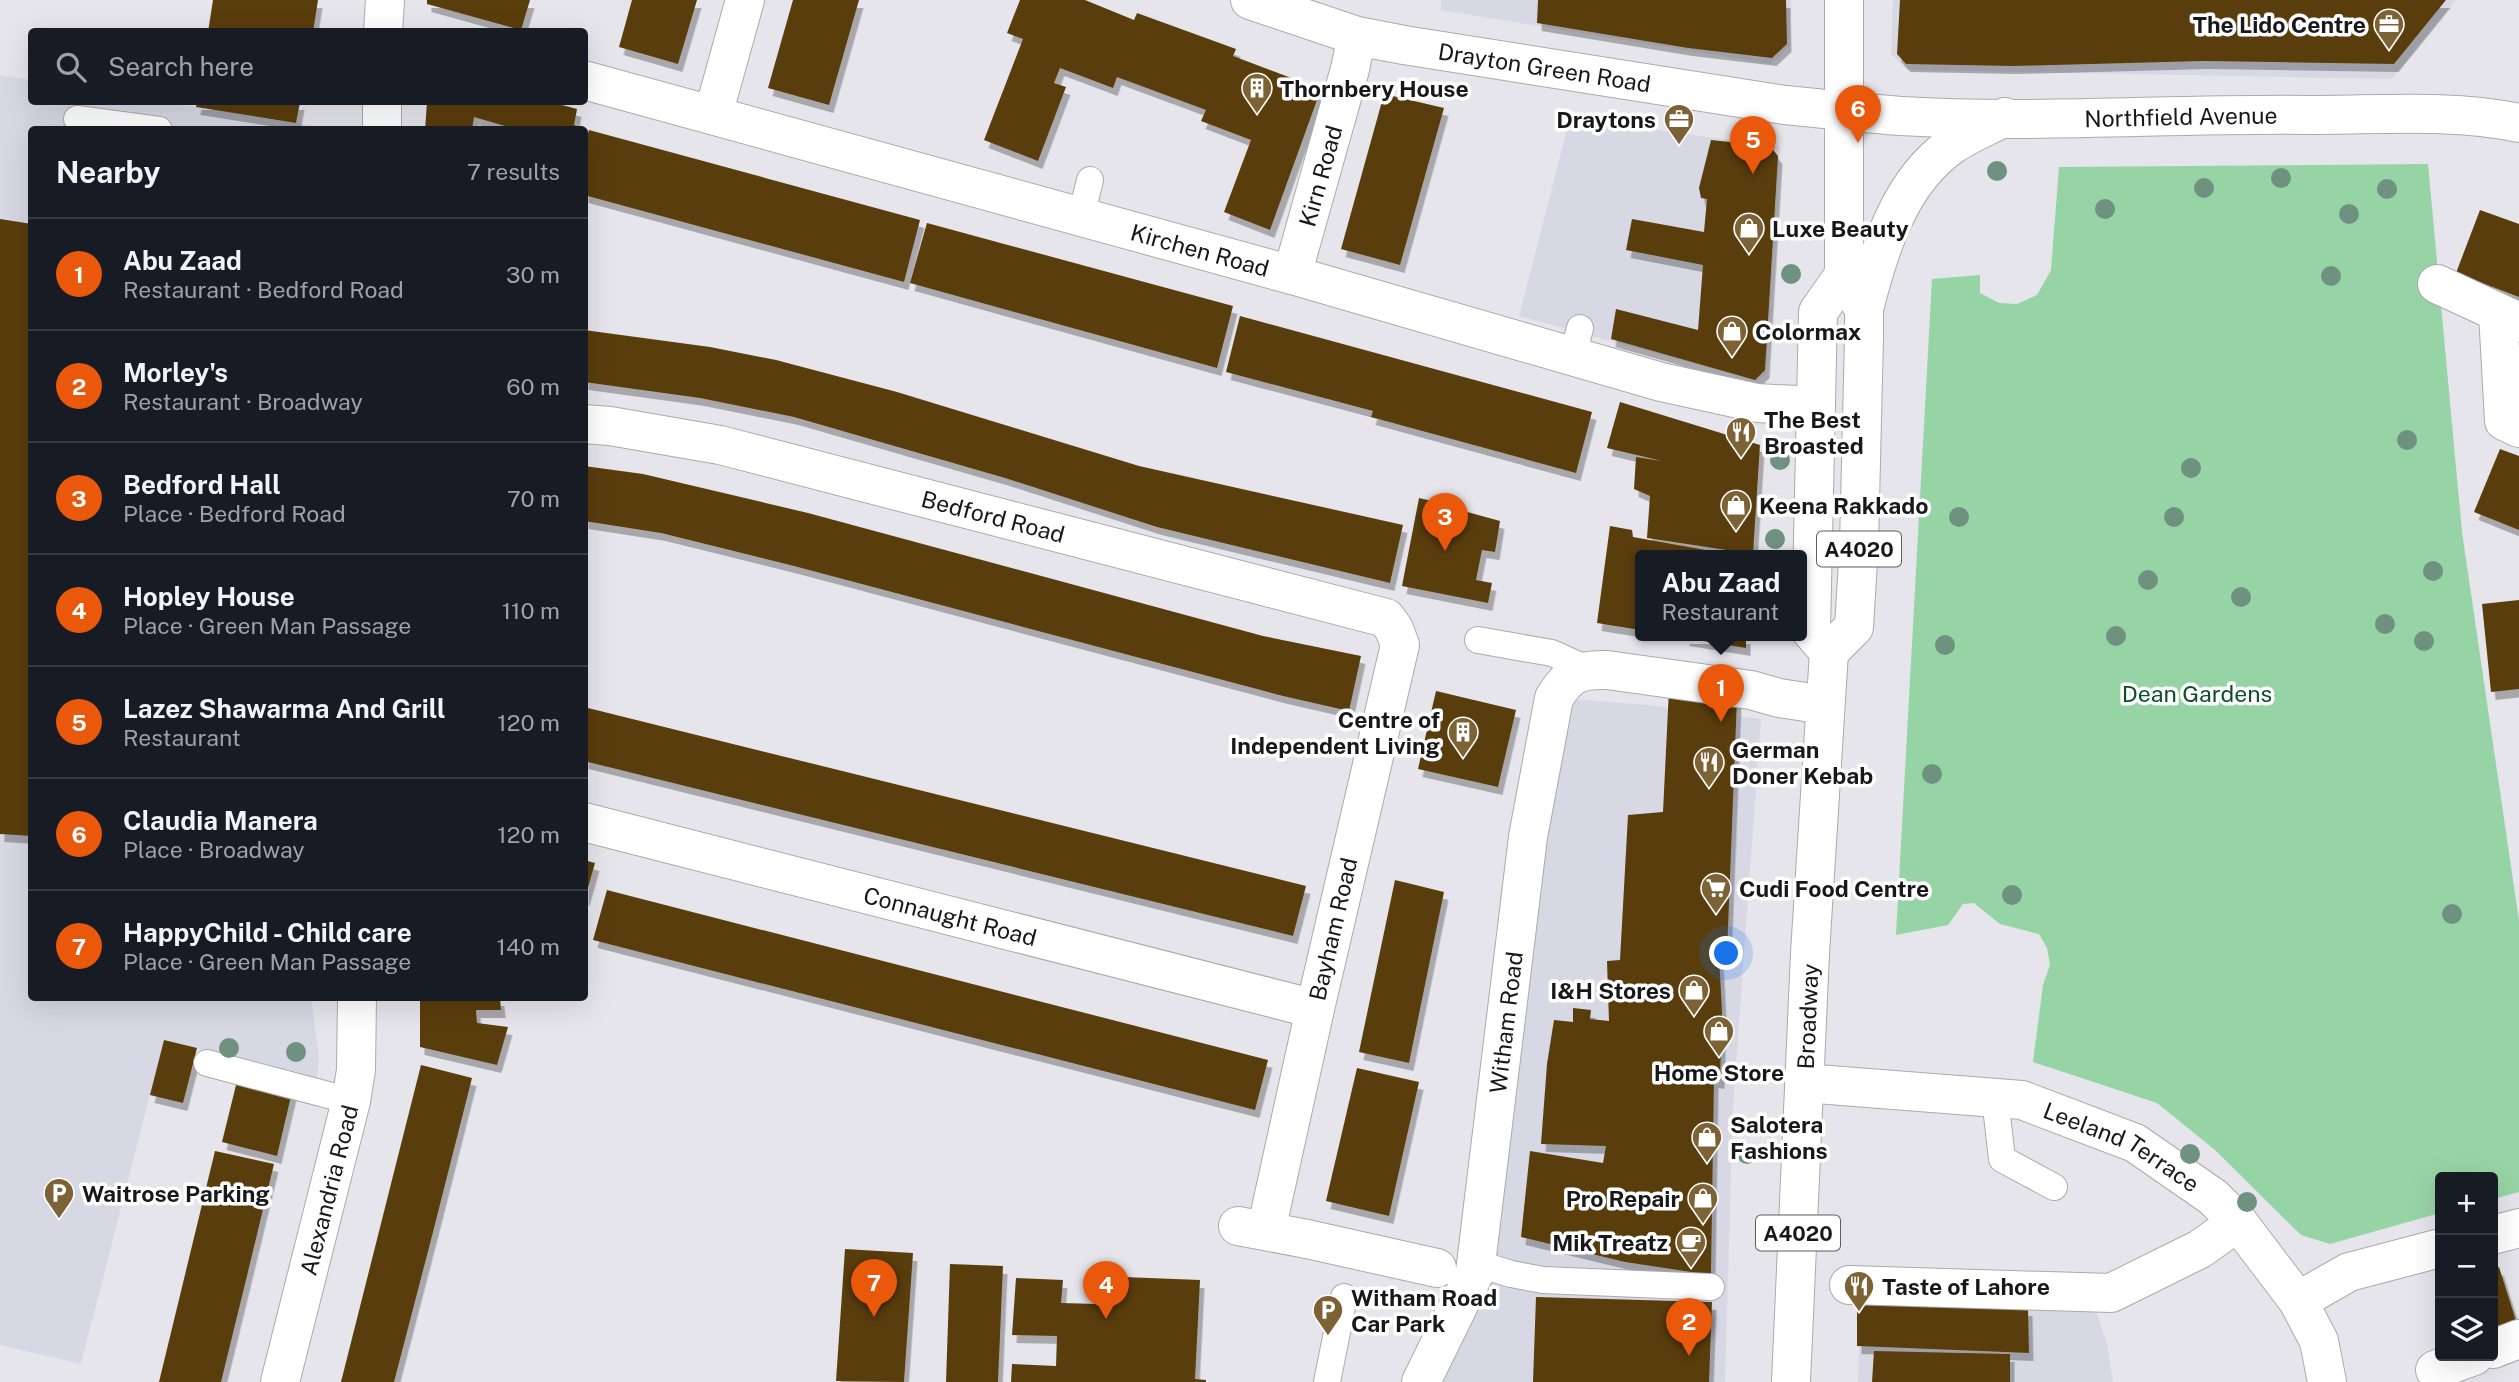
<!DOCTYPE html>
<meta charset="utf-8">
<style>
body{margin:0;font-family:"Public Sans",sans-serif;background:#20242c;color:#f1f3f6}
.controls{position:absolute;right:21px;bottom:21px;display:grid;overflow:hidden;border-radius:7px;box-shadow:0 7px 28px #0002}
.controls button{width:63px;height:63px;display:grid;place-items:center;padding:0;border:0;border-bottom:2px solid #363941;background:#171b24;color:#f1f3f6;font:35px sans-serif}
.you{position:absolute;left:1727px;top:954px;width:24px;height:24px;margin:-18px;border:5px solid #fff;border-radius:50%;background:#1a73e8;box-shadow:0 0 0 10px #1a73e833}
.badge{display:grid;place-items:center;width:46px;height:46px;border-radius:50%;background:#ea580c;color:#fff;font-size:23px;font-weight:700}
.pin{position:absolute;translate:-50% -58px;filter:drop-shadow(0 2px 4px #0008)}
.pin::after{content:'';position:absolute;top:37px;width:24px;height:21px;background:inherit;clip-path:polygon(0 0,100% 0,50% 100%)}
.popup{position:absolute;left:1635px;top:550px;width:172px;height:91px;box-sizing:border-box;display:grid;place-content:center;border-radius:7px;background:#171b24;filter:drop-shadow(0 2px 5px #0005);font-size:23px;white-space:nowrap;color:#9ea1a6}
.popup b{font-size:26px;color:#f1f3f6}
.popup::after{content:'';position:absolute;left:50%;top:100%;margin-left:-14px;border:14px solid transparent;border-top-color:#171b24}
.list{margin:0;padding:0;list-style:none}
h2{display:flex;justify-content:space-between;align-items:center;height:91px;margin:0;padding:0 28px;font-size:30px}
h2 small{font-size:23px;font-weight:400;color:#9ea1a6}
.list li{display:grid;grid-template-columns:46px 1fr auto;gap:21px;align-items:center;box-sizing:border-box;height:112px;padding:0 28px;border-top:2px solid #363941}
.list b{display:block;font-size:26px;white-space:nowrap}
.list p{margin:0;font-size:23px;white-space:nowrap;color:#9ea1a6}
.list em{font-size:23px;font-style:normal;color:#9ea1a6}
.icon{flex:none;width:38px;height:38px;fill:none;stroke:currentColor;stroke-width:2;stroke-linecap:round;stroke-linejoin:round}
.map{position:relative;flex:none;width:2519px;height:1382px;overflow:hidden}
.search{position:absolute;background:#171b24;box-shadow:0 7px 28px #0002;left:28px;top:28px;width:560px;height:77px;display:flex;align-items:center;gap:18px;box-sizing:border-box;padding:0 24px;border-radius:7px;color:#9ea1a6;font-size:26px}
.panel{position:absolute;background:#171b24;box-shadow:0 7px 28px #0002;left:28px;top:126px;width:560px;height:875px;border-radius:7px}
.map>svg:first-child{display:block}
</style>
<div class="map">
<svg width="2519" height="1382" viewBox="0 0 2519 1382">
<defs>
<filter id="shadow"><feDropShadow dx="4.5" dy="8" stdDeviation="0" flood-color="#0004"/></filter>
</defs>
<rect width="100%" height="100%" fill="#e5e5eb"/>
<path fill="#d8d8e5" d="M1441,0H1791L1790,46L1770,64L1441,10Z
M1893,0H2456L2392,79L1907,70L1891,54Z
M0,75L31,80L32,102H163L322,127V130H32V998H311L319,1057L317,1080L164,1040L81,1364L0,1345Z
M1570,118L1780,147L1766,374L1757,381L1519,316Z
M1556,698L1648,705L1761,719L1733,1105L1725,1382H1426L1477,1274Z
M1861,1278L2096,1311L2107,1344L2113,1382H1858Z"/>
<path fill="#97d4a5" d="M2428,164L2462,532L2519,921V1192L2493,1199V1177H2440V1213L2330,1244L2301,1235L2215,1150L2157,1103L2033,1062L2043,985L2050,965L2047,948L2039,934L2000,924L1974,903L1963,904L1948,925L1896,935L1932,279L1980,275V293L1999,303L2017,304L2037,295L2051,270L2059,167Z"/>
<path fill="#5a3e0a" filter="url(#shadow)" d="M213,0H318L313,32H208Z
M427,0H530L521,30L427,4Z
M632,0H697L678,64L619,47Z
M793,0H859L829,105L768,88Z
M1020,0H1085L1134,20L1137,13L1236,49L1233,56L1321,89L1270,230L1224,212L1251,140L1201,121L1206,110L1117,77L1113,88L1060,68L1054,83L1066,87L1038,161L984,140L1023,39L1007,33Z
M1538,0H1786L1787,44L1772,58L1688,48L1537,23Z
M1900,0H2446L2394,64L2204,61L2012,66L1906,64L1897,54Z
M1384,94L1444,108L1400,265L1341,249Z
M197,102H300L296,123L196,107Z
M427,102H551L577,109L574,125L588,130L585,138L584,130H519L474,117L472,130H425Z
M589,130L920,220L904,282L584,195V147Z
M1711,140L1770,146L1778,156L1765,370L1755,380L1611,339L1616,309L1698,330L1703,265L1626,250L1632,219L1704,232L1707,199L1701,198L1699,188Z
M2480,210L2519,224V297L2456,273Z
M0,219L32,224V836L0,834Z
M927,223L1233,306L1217,368L910,283Z
M1240,316L1592,412L1576,473L1371,417L1373,411L1226,372Z
M584,330L710,347L776,360L897,392L1139,466L1403,525L1390,583L1157,527L1005,478L794,417L700,398L584,382Z
M1620,402L1760,445L1753,554L1647,538L1650,496L1634,489L1636,457L1662,461L1607,448Z
M2500,449L2519,456V530L2474,512Z
M584,466L643,474L808,513L1263,636L1361,656L1349,711L1283,696L794,566L661,533L584,521Z
M1419,498L1436,502L1434,513L1447,516L1449,507L1500,521L1495,552L1482,550L1476,580L1492,583L1488,603L1402,586Z
M1610,526L1632,530L1633,537L1739,556H1641L1640,630L1597,623Z
M2519,600V689L2491,692L2482,604Z
M1685,636H1746V648L1685,638Z
M1669,689L1737,698L1727,954L1719,955L1722,1012L1720,1081L1714,1080L1711,1275L1625,1262L1521,1237L1530,1151L1603,1163L1606,1146L1541,1144L1547,1064L1554,1020L1573,1022V1008L1591,1010L1590,1019L1609,1021L1607,961L1620,960L1628,815L1663,812Z
M1436,691L1516,710L1498,787L1418,769Z
M584,707L1306,886L1293,936L584,761Z
M584,860L595,863L585,898H584Z
M1395,880L1444,892L1409,1063L1359,1052Z
M607,890L1268,1060L1255,1110L593,940Z
M420,998H500L501,1010H476L477,1023L508,1027L497,1065L420,1047Z
M164,1040L197,1048L183,1103L150,1095Z
M421,1065L472,1078L432,1236L394,1382H341Z
M1357,1068L1419,1082L1389,1216L1326,1201Z
M237,1081L292,1092L277,1156L222,1142Z
M215,1151L274,1164L246,1280L221,1382H159Z
M845,1249L913,1253L904,1382L836,1381Z
M950,1264L1003,1266L998,1382H946Z
M2499,1267L2519,1330L2493,1338V1270Z
M1098,1276L1200,1280L1195,1379L1206,1380V1382H1011L1012,1364L1056,1366L1057,1336L1012,1335L1016,1278L1063,1280L1061,1303L1097,1304Z
M1536,1297L1712,1302L1709,1382H1533Z
M1857,1304L2028,1308L2029,1353L1857,1346Z
M1874,1351L2010,1354V1382H1872Z"/>
<g fill="none" stroke-linecap="round" stroke-linejoin="round">
<g stroke="#aaaaaf" stroke-width="28">
<path id="service" d="M77,119L159,130
M1081,217L1090,180
M1573,356L1580,328
M1478,640L1552,653L1587,669
M207,1063L351,1101
M1995,1098L2002,1159L2054,1187
M1476,1263L1511,1274L1543,1280L1711,1287
M1327,1382L1344,1297"/>
</g>
<g stroke="#aaaaaf" stroke-width="40">
<path id="pedestrian" d="M2437,284L2519,322
M2498,313L2504,421L2519,428
M1307,1239L1437,1268
M1849,1285L2111,1293L2200,1249L2238,1222"/>
</g>
<g stroke="#aaaaaf" stroke-width="40">
<g id="minor">
<path d="M383,32L385,0"/>
<path id="s1" d="M584,80L1292,275L1661,382L1757,403L1816,406"/>
<path d="M713,115L745,0"/>
<path d="M382,130V102"/>
<path id="s2" d="M1292,275L1350,69L1357,36"/>
<path id="s3" d="M584,424L610,426L720,445L1386,618L1394,629L1400,645L1315,1009L1266,1231"/>
<path id="s4" d="M584,822L1315,1009"/>
<path id="s5" d="M1804,1083L2022,1100L2135,1143L2213,1197L2238,1222L2298,1301L2319,1341L2327,1382"/>
<path d="M1238,1226L1307,1239"/>
<path d="M2493,1235L2519,1228"/>
<path d="M2298,1301L2349,1272L2440,1248"/>
<path d="M2493,1349L2519,1339"/>
<path d="M2435,1370L2474,1356"/>
<path id="s6" d="M280,1382L351,1101L356,1070L357,998"/>
<path id="s7" d="M1421,1382L1475,1272L1528,837L1554,698C1569,674 1578,669 1607,670L1751,690L1779,698L1825,705"/>
</g>
</g>
<g stroke="#aaaaaf" stroke-width="40">
<g id="secondary">
<path id="s8" d="M1250,0L1357,36L1404,45L1785,105C1823,109 1862,113 1901,116C2038,124 2176,113 2313,115C2381,115 2452,109 2519,123"/>
</g>
</g>
<g stroke="#aaaaaf" stroke-width="40">
<g id="primary">
<path d="M1864,309C1879,250 1899,182 1952,145C1968,134 1988,126 2005,117"/>
<path d="M1829,652L1854,627L1859,545L1864,337V309L1844,275V0"/>
<path id="s9" d="M1791,1382L1810,953L1829,652L1811,631L1818,312L1844,275"/>
</g>
</g>
<use href="#service" stroke="#fff" stroke-width="26"/>
<use href="#pedestrian" stroke="#fff" stroke-width="38"/>
<use href="#minor" stroke="#fff" stroke-width="38"/>
<use href="#secondary" stroke="#fff" stroke-width="38"/>
<use href="#primary" stroke="#fff" stroke-width="38"/>
</g>
<g fill="#6e927f">
<circle cx="1997" cy="171" r="10"/>
<circle cx="2281" cy="178" r="10"/>
<circle cx="2204" cy="188" r="10"/>
<circle cx="2387" cy="189" r="10"/>
<circle cx="2105" cy="209" r="10"/>
<circle cx="2349" cy="214" r="10"/>
<circle cx="1791" cy="274" r="10"/>
<circle cx="2331" cy="276" r="10"/>
<circle cx="2407" cy="440" r="10"/>
<circle cx="1780" cy="460" r="10"/>
<circle cx="2191" cy="468" r="10"/>
<circle cx="1959" cy="517" r="10"/>
<circle cx="2174" cy="517" r="10"/>
<circle cx="1775" cy="539" r="10"/>
<circle cx="2433" cy="571" r="10"/>
<circle cx="2148" cy="580" r="10"/>
<circle cx="2241" cy="597" r="10"/>
<circle cx="2385" cy="624" r="10"/>
<circle cx="2116" cy="636" r="10"/>
<circle cx="2424" cy="641" r="10"/>
<circle cx="1945" cy="645" r="10"/>
<circle cx="1932" cy="774" r="10"/>
<circle cx="2012" cy="895" r="10"/>
<circle cx="2452" cy="914" r="10"/>
<circle cx="229" cy="1048" r="10"/>
<circle cx="296" cy="1052" r="10"/>
<circle cx="1747" cy="1154" r="10"/>
<circle cx="2190" cy="1154" r="10"/>
<circle cx="2247" cy="1202" r="10"/>
</g>
<defs>
<g id="office-pin" transform="scale(1.575)"><path d="M0 17L-7.5 6A9.5 9.5 0 1 1 7.5 6Z" fill="#7c6234" stroke="#fff"/><path d="M-6-3h4V-5.5h4V-3h4V5H-6ZM-1-4.5V-3h2v-1.5ZM-6 0V1H6V0Z" fill="#fff"/></g>
<g id="building-pin" transform="scale(1.575)"><path d="M0 17L-7.5 6A9.5 9.5 0 1 1 7.5 6Z" fill="#7c6234" stroke="#fff"/><path d="M-4-6H4V6H1V3H-1V6H-4ZM-2.5-4.3h1.7v1.8h-1.7ZM.8-4.3h1.7v1.8H.8ZM-2.5-1h1.7V.8h-1.7ZM.8-1h1.7V.8H.8Z" fill="#fff"/></g>
<g id="shop-pin" transform="scale(1.575)"><path d="M0 17L-7.5 6A9.5 9.5 0 1 1 7.5 6Z" fill="#7c6234" stroke="#fff"/><path d="M-5-2.5h2.3a2.7 3.5 0 0 1 5.4 0H5L5.5 6h-11ZM-1.5-2.5h3a1.5 2.3 0 0 0-3 0Z" fill="#fff"/></g>
<g id="restaurant-pin" transform="scale(1.575)"><path d="M0 17L-7.5 6A9.5 9.5 0 1 1 7.5 6Z" fill="#7c6234" stroke="#fff"/><path d="M-5-6h1v4h1v-4h1v4h1v-4h1v5L-1.5 .5V6h-2V.5L-5-1ZM5-6V6H3V1.5H1.5Q1.5-4 5-6Z" fill="#fff"/></g>
<g id="supermarket-pin" transform="scale(1.575)"><path d="M0 17L-7.5 6A9.5 9.5 0 1 1 7.5 6Z" fill="#7c6234" stroke="#fff"/><path d="M-6-5.5h2.5l.6 2H6L4.5 2H-2.5L-4.4-4H-6ZM-1.5 3.2a1.3 1.3 0 1 0 .1 0ZM3 3.2a1.3 1.3 0 1 0 .1 0Z" fill="#fff"/></g>
<g id="parking-pin" transform="scale(1.575)"><path d="M0 17L-7.5 6A9.5 9.5 0 1 1 7.5 6Z" fill="#7c6234" stroke="#fff"/><path d="M-3.5-5.5H1a3.5 3.5 0 0 1 0 7H-1V5.5H-3.5ZM-1-3.4V-.6H.8a1.4 1.4 0 0 0 0-2.8Z" fill="#fff"/></g>
<g id="cafe-pin" transform="scale(1.575)"><path d="M0 17L-7.5 6A9.5 9.5 0 1 1 7.5 6Z" fill="#7c6234" stroke="#fff"/><path d="M-5.5-4.5H6V0H3Q3 3.5 0 3.5H-2.5Q-5.5 3.5-5.5 0ZM3-3.2v2h1.7v-2ZM-6 4.5H4V6H-6Z" fill="#fff"/></g>
</defs>
<g fill-rule="evenodd">
<use href="#office-pin" x="2389" y="24"/>
<use href="#building-pin" x="1257" y="88"/>
<use href="#office-pin" x="1679" y="119"/>
<use href="#shop-pin" x="1749" y="228"/>
<use href="#shop-pin" x="1732" y="331"/>
<use href="#restaurant-pin" x="1741" y="432"/>
<use href="#shop-pin" x="1736" y="505"/>
<use href="#building-pin" x="1463" y="732"/>
<use href="#restaurant-pin" x="1709" y="762"/>
<use href="#supermarket-pin" x="1716" y="888"/>
<use href="#shop-pin" x="1694" y="990"/>
<use href="#shop-pin" x="1719" y="1031"/>
<use href="#shop-pin" x="1707" y="1137"/>
<use href="#parking-pin" x="59" y="1193"/>
<use href="#shop-pin" x="1703" y="1198"/>
<use href="#cafe-pin" x="1691" y="1242"/>
<use href="#restaurant-pin" x="1859" y="1286"/>
<use href="#parking-pin" x="1328" y="1310"/>
</g>
<g text-anchor="middle" dominant-baseline="central" stroke-width="7" stroke-linejoin="round" paint-order="stroke">
<g fill="#fff" stroke="#5d5d5f" stroke-width="2">
<rect x="1817" y="531.5" width="84" height="35" rx="5"/>
<rect x="1756" y="1215.5" width="84" height="35" rx="5"/>
</g>
<g font-size="21" font-weight="bold" fill="#18181a">
<text x="1859" y="549">A4020</text>
<text x="1798" y="1233">A4020</text>
</g>
<g font-size="23" font-weight="bold" fill="#18181a" stroke="#fff" text-anchor="start">
<text x="2366" y="24" text-anchor="end">The Lido Centre</text>
<text x="1280" y="88">Thornbery House</text>
<text x="1656" y="119" text-anchor="end">Draytons</text>
<text x="1772" y="228">Luxe Beauty</text>
<text x="1755" y="331">Colormax</text>
<text x="1764" y="419">The Best<tspan x="1764" dy="26">Broasted</tspan></text>
<text x="1759" y="505">Keena Rakkado</text>
<text x="1440" y="719" text-anchor="end">Centre of<tspan x="1440" dy="26">Independent Living</tspan></text>
<text x="1732" y="749">German<tspan x="1732" dy="26">Doner Kebab</tspan></text>
<text x="1739" y="888">Cudi Food Centre</text>
<text x="1671" y="990" text-anchor="end">I&amp;H Stores</text>
<text x="1719" y="1072" text-anchor="middle">Home Store</text>
<text x="1730" y="1124">Salotera<tspan x="1730" dy="26">Fashions</tspan></text>
<text x="82" y="1193">Waitrose Parking</text>
<text x="1680" y="1198" text-anchor="end">Pro Repair</text>
<text x="1668" y="1242" text-anchor="end">Mik Treatz</text>
<text x="1882" y="1286">Taste of Lahore</text>
<text x="1351" y="1297">Witham Road<tspan x="1351" dy="26">Car Park</tspan></text>
</g>
<g font-size="23" fill="#18181a" stroke="#fff">
<text stroke="none"><textPath href="#s8" startOffset="303">Drayton Green Road</textPath></text>
<text stroke="none"><textPath href="#s8" startOffset="943">Northfield Avenue</textPath></text>
<text stroke="none"><textPath href="#s2" startOffset="103">Kirn Road</textPath></text>
<text stroke="none"><textPath href="#s1" startOffset="639">Kirchen Road</textPath></text>
<text stroke="none"><textPath href="#s3" startOffset="420">Bedford Road</textPath></text>
<text stroke="none"><textPath href="#s4" startOffset="378">Connaught Road</textPath></text>
<text transform="translate(1333 929) rotate(-77)">Bayham Road</text>
<text stroke="none"><textPath href="#s9" startOffset="366">Broadway</textPath></text>
<text stroke="none"><textPath href="#s7" startOffset="374">Witham Road</textPath></text>
<text stroke="none"><textPath href="#s5" startOffset="329">Leeland Terrace</textPath></text>
<text stroke="none"><textPath href="#s6" startOffset="198">Alexandria Road</textPath></text>
</g>
<g font-size="23" fill="#0c4e26" stroke="#fff">
<text x="2197" y="693">Dean Gardens</text>
</g>
</g>
</svg>
<div class="controls">
<button>+</button>
<button>−</button>
<button><svg class="icon" aria-label="layers" viewBox="0 0 24 24"><path d="M12 4l9 5-9 5-9-5zM3 14l9 5 9-5"/></svg></button>
</div>
<div class="you"></div>
<div class="pin badge" style="left:1721px;top:722px">1</div>
<div class="popup"><b>Abu Zaad</b>Restaurant</div>
<div class="pin badge" style="left:1689px;top:1356px">2</div>
<div class="pin badge" style="left:1445px;top:551px">3</div>
<div class="pin badge" style="left:1106px;top:1319px">4</div>
<div class="pin badge" style="left:1753px;top:174px">5</div>
<div class="pin badge" style="left:1858px;top:143px">6</div>
<div class="pin badge" style="left:874px;top:1317px">7</div>
<div class="search"><svg class="icon" aria-label="search" viewBox="0 0 24 24"><circle cx="10" cy="10" r="6"/><path d="M15 15l6 6"/></svg>Search here</div>
<section class="panel">
<h2>Nearby<small>7 results</small></h2>
<ul class="list">
<li><span class="badge">1</span><div><b>Abu Zaad</b><p>Restaurant · Bedford Road</p></div><em>30 m</em></li>
<li><span class="badge">2</span><div><b>Morley's</b><p>Restaurant · Broadway</p></div><em>60 m</em></li>
<li><span class="badge">3</span><div><b>Bedford Hall</b><p>Place · Bedford Road</p></div><em>70 m</em></li>
<li><span class="badge">4</span><div><b>Hopley House</b><p>Place · Green Man Passage</p></div><em>110 m</em></li>
<li><span class="badge">5</span><div><b>Lazez Shawarma And Grill</b><p>Restaurant</p></div><em>120 m</em></li>
<li><span class="badge">6</span><div><b>Claudia Manera</b><p>Place · Broadway</p></div><em>120 m</em></li>
<li><span class="badge">7</span><div><b>HappyChild - Child care</b><p>Place · Green Man Passage</p></div><em>140 m</em></li>
</ul>
</section>
</div>
